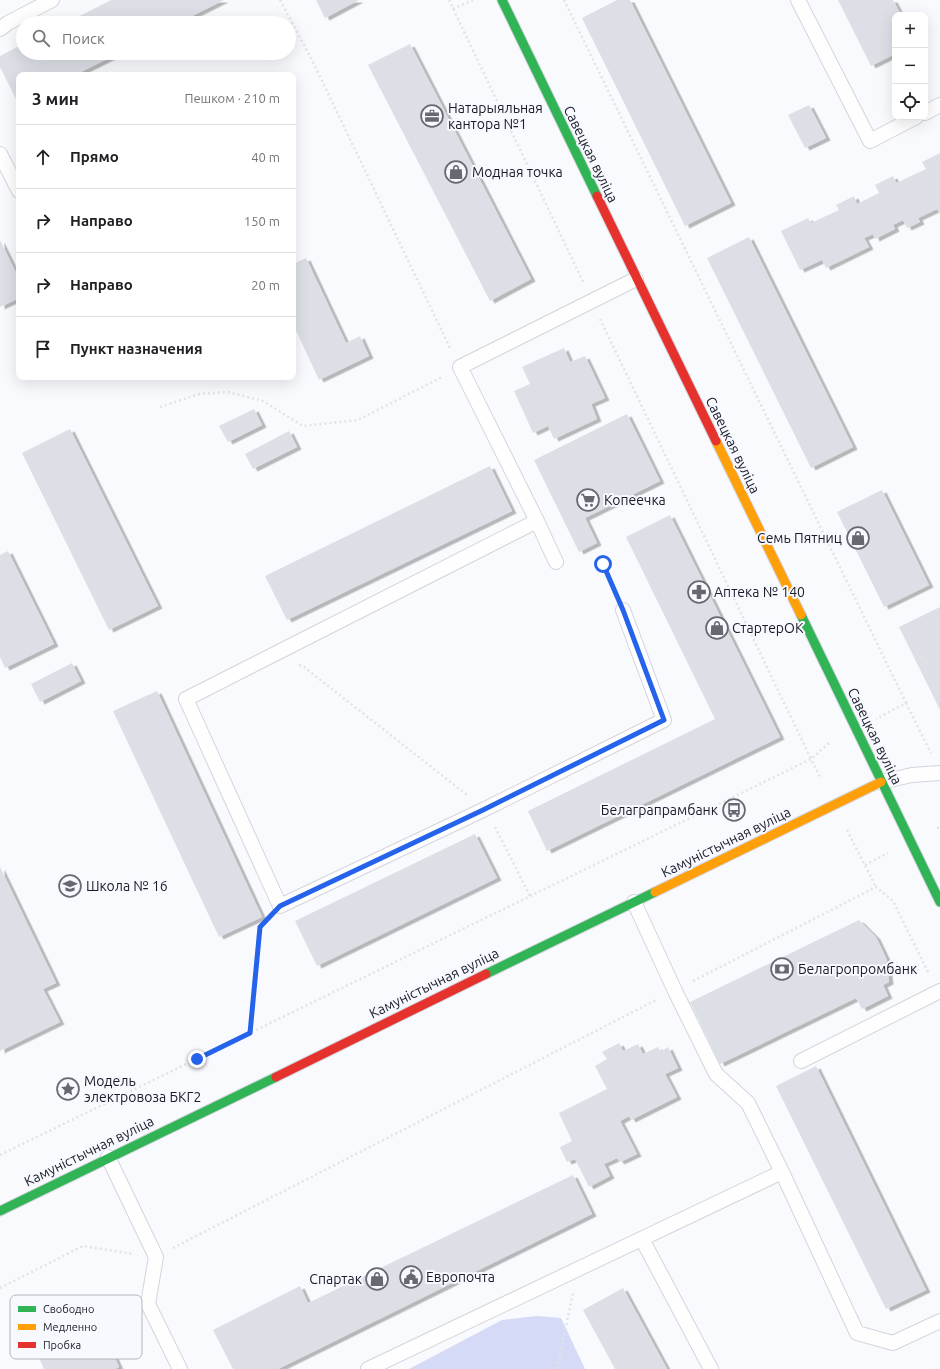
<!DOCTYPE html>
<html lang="ru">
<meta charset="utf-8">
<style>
body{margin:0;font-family:Ubuntu,sans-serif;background:#f6f6f6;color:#202124}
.controls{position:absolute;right:12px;top:12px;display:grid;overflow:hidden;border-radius:8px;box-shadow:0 4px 16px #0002}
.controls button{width:36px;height:36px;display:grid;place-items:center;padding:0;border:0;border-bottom:1px solid #e0e0e0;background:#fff;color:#202124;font:20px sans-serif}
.stop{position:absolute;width:12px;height:12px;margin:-9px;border:3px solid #2563eb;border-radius:50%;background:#fff}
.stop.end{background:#2563eb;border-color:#fff;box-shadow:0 1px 4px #0008}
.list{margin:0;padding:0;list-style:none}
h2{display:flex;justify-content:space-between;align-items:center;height:52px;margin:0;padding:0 16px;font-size:17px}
h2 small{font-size:13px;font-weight:400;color:#757577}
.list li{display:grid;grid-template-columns:26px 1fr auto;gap:12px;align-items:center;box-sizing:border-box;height:64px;padding:0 16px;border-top:1px solid #e0e0e0}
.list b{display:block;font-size:15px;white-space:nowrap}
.list em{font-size:13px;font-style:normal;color:#757577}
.icon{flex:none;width:22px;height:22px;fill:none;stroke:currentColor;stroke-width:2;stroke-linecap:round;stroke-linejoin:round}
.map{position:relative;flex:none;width:940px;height:1369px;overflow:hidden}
.search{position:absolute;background:#fff;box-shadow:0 4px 16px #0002;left:16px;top:16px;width:280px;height:44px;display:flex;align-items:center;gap:10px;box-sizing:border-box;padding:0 14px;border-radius:22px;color:#757577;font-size:15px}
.panel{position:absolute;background:#fff;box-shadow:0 4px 16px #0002;left:16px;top:72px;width:280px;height:308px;border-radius:8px}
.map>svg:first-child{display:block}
</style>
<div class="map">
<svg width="940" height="1369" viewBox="0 0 940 1369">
<defs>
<filter id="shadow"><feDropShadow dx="4.5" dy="2.5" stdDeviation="0" flood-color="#0004"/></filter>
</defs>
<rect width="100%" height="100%" fill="#f9fafd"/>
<path fill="#d5daf6" d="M537,1316L561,1318L585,1369H409L502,1320Z"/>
<path fill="#dddfe7" filter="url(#shadow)" d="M111,0H224L178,23H66Z
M316,0H359L325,18Z
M617,0H630L731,203L685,226L582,18Z
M838,0H893L901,15H895V54L871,66Z
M23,44V53H119L75,75H19V105L0,67V56Z
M410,44L531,279L490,301L368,65Z
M809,105L826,138L805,148L788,115Z
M940,153V214L937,209L918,218L920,222L907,228L903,220L893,225L895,229L875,239L873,234L864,238L869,247L826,268L822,260L800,270L781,231L808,218L811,223L839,210L836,205L854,196L857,204L879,193L875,185L893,176L896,183L926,169L922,162Z
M749,237L853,447L811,468L707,258Z
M0,240L19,279V298L0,307Z
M306,258L346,343L360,336L369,356L319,380L293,324V264Z
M564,348L570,362L585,356L605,398L591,404L597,419L554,439L548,426L533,433L514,391L530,384L522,367Z
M254,409L262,425L228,442L219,426Z
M627,414L660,481L585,518L597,543L579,552L534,460Z
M70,429L158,606L109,630L22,453Z
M289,431L297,447L253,469L245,454Z
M490,466L512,511L287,620L265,576Z
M882,490L929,585L884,607L837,512Z
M670,515L780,737L547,851L528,811L715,719L626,537Z
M8,551L54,644L5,668L0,657V555Z
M940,607V710L899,627Z
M72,663L81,681L40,702L31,684Z
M157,691L262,917L219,937L113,711Z
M475,834L497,878L317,966L295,921Z
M0,867L56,983L43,989L60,1022L0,1051Z
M859,920L876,937L886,958L889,982L883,985L888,996L862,1009L856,998L720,1064L690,1002Z
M619,1043L623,1051L638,1044L643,1054L658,1047L660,1052L668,1047L678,1068L665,1074L677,1097L631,1120L629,1116L620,1121L637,1154L620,1162L617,1158L604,1164L610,1176L589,1187L575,1159L567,1162L560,1147L572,1141L559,1113L607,1089L595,1066L607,1059L602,1052Z
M816,1066L926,1290L886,1309L776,1086Z
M573,1175L592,1214L278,1369H233L213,1330L300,1286L308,1303Z
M623,1288L667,1369H615L583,1310Z
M94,1313L119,1367L115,1369H44L32,1342Z"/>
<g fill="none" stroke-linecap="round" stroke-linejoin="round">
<g stroke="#d3d5dc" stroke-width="16">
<path id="lane" d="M798,0L870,141L916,117
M0,29L8,23L52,0
M925,113L940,105
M0,154L19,191
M537,521L186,699L280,906L483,810L664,720L623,610
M556,562L537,521L460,367L636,279
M881,782L912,775L940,773
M801,1061L940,991
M108,1157L156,1257L148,1304L180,1369
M782,1172L857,1333L893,1343L940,1321
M642,1239L711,1369
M368,1369L782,1172L748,1103L716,1074L675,991L634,902"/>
</g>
<g stroke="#d3d5dc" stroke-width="11">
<path id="fast" d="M502,0L597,196
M801,615L940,902
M486,974L655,892
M0,1211L276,1077"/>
</g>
<g stroke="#d3d5dc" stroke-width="11">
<path id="slow" d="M716,441L801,615
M655,892L881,782"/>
</g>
<g stroke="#d3d5dc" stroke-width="11">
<path id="jam" d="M597,196L716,441
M276,1077L486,974"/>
</g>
<path stroke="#e2e3e4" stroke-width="2.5" stroke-dasharray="2 3" stroke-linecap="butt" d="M280,0L313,62L451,350
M449,0L584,284
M564,0L906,703L876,719
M453,9L473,0
M600,319L811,759L830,742
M160,407L199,394L228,392L263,401L303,426L358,420L442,377
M603,564L616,593
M915,660L922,656L926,663
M299,665L304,667L467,795
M906,703L931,753
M495,827L530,896
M937,828L940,827
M847,830L876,887
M865,865L888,853
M693,981L876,887L893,901L929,974
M250,1033L261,927L267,921
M0,1155L811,759L821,779
M173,1248L658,999
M0,1288L83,1246L133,1254
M557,1369L573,1293"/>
<use href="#lane" stroke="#fefeff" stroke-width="14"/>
<use href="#fast" stroke="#30b455" stroke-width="9"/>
<use href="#slow" stroke="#ff9f0a" stroke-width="9"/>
<use href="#jam" stroke="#e5322d" stroke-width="9"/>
</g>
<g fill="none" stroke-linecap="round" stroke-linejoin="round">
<path stroke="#2563eb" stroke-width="5" d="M197,1059L250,1033L260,927L280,906L483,810L664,720L623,610L603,564"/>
</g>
<defs>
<g id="office-ring" transform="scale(1.15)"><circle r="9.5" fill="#f7f9ff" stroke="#676972" stroke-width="1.5"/><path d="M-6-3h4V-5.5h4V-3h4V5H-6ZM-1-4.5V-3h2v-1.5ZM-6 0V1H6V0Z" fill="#676972"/></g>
<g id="shop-ring" transform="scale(1.15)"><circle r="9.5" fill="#f7f9ff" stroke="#676972" stroke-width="1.5"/><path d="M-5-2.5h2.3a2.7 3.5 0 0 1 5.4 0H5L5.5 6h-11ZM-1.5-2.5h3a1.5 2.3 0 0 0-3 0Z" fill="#676972"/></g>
<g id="supermarket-ring" transform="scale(1.15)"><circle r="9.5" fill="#f7f9ff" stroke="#676972" stroke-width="1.5"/><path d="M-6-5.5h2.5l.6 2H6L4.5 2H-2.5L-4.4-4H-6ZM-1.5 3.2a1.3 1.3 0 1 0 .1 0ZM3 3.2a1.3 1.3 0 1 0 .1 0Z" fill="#676972"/></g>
<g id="pharmacy-ring" transform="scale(1.15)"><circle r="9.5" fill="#f7f9ff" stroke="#676972" stroke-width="1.5"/><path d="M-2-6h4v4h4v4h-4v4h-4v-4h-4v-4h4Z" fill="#676972"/></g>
<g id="bus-ring" transform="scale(1.15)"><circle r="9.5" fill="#f7f9ff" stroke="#676972" stroke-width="1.5"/><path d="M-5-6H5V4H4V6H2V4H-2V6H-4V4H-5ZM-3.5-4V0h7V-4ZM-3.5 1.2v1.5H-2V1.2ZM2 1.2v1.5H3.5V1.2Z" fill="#676972"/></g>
<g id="school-ring" transform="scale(1.15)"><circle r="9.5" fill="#f7f9ff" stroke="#676972" stroke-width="1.5"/><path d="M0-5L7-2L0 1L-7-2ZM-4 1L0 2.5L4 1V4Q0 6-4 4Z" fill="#676972"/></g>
<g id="bank-ring" transform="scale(1.15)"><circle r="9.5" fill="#f7f9ff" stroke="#676972" stroke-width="1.5"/><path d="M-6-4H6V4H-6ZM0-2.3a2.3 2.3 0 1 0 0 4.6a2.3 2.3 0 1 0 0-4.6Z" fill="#676972"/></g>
<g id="sight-ring" transform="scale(1.15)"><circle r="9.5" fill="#f7f9ff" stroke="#676972" stroke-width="1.5"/><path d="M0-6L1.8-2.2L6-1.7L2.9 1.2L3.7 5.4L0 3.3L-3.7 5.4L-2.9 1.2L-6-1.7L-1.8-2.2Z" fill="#676972"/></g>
<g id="civic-ring" transform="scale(1.15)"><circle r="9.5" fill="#f7f9ff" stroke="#676972" stroke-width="1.5"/><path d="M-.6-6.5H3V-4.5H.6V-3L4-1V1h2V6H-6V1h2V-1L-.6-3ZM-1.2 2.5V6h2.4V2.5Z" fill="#676972"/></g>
</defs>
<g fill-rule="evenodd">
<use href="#office-ring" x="432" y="116"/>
<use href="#shop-ring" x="456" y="172"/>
<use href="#supermarket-ring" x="588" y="500"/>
<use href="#shop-ring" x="858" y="538"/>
<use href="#pharmacy-ring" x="699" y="592"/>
<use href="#shop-ring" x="717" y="628"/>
<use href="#bus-ring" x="734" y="810"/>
<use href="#school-ring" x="70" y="886"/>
<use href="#bank-ring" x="782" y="969"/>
<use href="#sight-ring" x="68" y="1089"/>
<use href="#civic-ring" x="411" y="1277"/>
<use href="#shop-ring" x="377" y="1279"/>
</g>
<g text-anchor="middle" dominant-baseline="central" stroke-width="4" stroke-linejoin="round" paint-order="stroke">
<g font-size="14" fill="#191b27" stroke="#f7f9ff" text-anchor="start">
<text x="448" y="108">Натарыяльная<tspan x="448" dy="16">кантора №1</tspan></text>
<text x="472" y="172">Модная точка</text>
<text x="604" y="500">Копеечка</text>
<text x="842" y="538" text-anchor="end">Семь Пятниц</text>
<text x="714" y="592">Аптека № 140</text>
<text x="732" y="628">СтартерОК</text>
<text x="718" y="810" text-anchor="end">Белаграпрамбанк</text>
<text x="86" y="886">Школа № 16</text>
<text x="798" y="969">Белагропромбанк</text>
<text x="84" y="1081">Модель<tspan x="84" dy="16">электровоза БКГ2</tspan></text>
<text x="426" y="1277">Европочта</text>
<text x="362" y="1279" text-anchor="end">Спартак</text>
</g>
<g font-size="14" fill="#191b27" stroke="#f7f9ff">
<text transform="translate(591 154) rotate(64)">Савецкая вуліца</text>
<text transform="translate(733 445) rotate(64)">Савецкая вуліца</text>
<text transform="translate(875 736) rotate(64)">Савецкая вуліца</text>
<text transform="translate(726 842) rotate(-26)">Камуністычная вуліца</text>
<text transform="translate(434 983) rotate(-26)">Камуністычная вуліца</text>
<text transform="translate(89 1151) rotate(-26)">Камуністычная вуліца</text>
</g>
</g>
<rect x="10" y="1295" width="132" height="64" rx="6" fill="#f7f9ff" stroke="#b4b6be" stroke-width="1"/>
<rect x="18" y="1306" width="18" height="6" fill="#30b455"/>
<rect x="18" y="1324" width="18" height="6" fill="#ff9f0a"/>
<rect x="18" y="1342" width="18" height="6" fill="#e5322d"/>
<g font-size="11" fill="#191b27">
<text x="43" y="1313">Свободно</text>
<text x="43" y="1331">Медленно</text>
<text x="43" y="1349">Пробка</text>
</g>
</svg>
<div class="controls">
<button>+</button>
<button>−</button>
<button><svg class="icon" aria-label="locate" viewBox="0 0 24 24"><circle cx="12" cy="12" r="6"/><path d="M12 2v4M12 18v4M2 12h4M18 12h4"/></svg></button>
</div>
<div class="stop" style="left:603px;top:564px"></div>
<div class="stop end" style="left:197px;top:1059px"></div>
<div class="search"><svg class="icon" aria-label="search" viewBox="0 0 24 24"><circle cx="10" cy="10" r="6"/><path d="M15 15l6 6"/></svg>Поиск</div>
<section class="panel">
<h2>3 мин<small>Пешком · 210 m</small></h2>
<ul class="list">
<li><svg class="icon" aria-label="ahead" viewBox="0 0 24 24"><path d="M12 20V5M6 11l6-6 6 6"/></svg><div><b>Прямо</b></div><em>40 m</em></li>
<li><svg class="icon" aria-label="right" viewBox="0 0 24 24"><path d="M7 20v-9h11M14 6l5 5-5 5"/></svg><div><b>Направо</b></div><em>150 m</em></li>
<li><svg class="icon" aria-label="right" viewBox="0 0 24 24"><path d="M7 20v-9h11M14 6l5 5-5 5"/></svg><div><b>Направо</b></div><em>20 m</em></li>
<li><svg class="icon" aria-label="arrive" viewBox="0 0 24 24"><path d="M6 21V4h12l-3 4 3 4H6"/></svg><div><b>Пункт назначения</b></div></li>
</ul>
</section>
</div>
